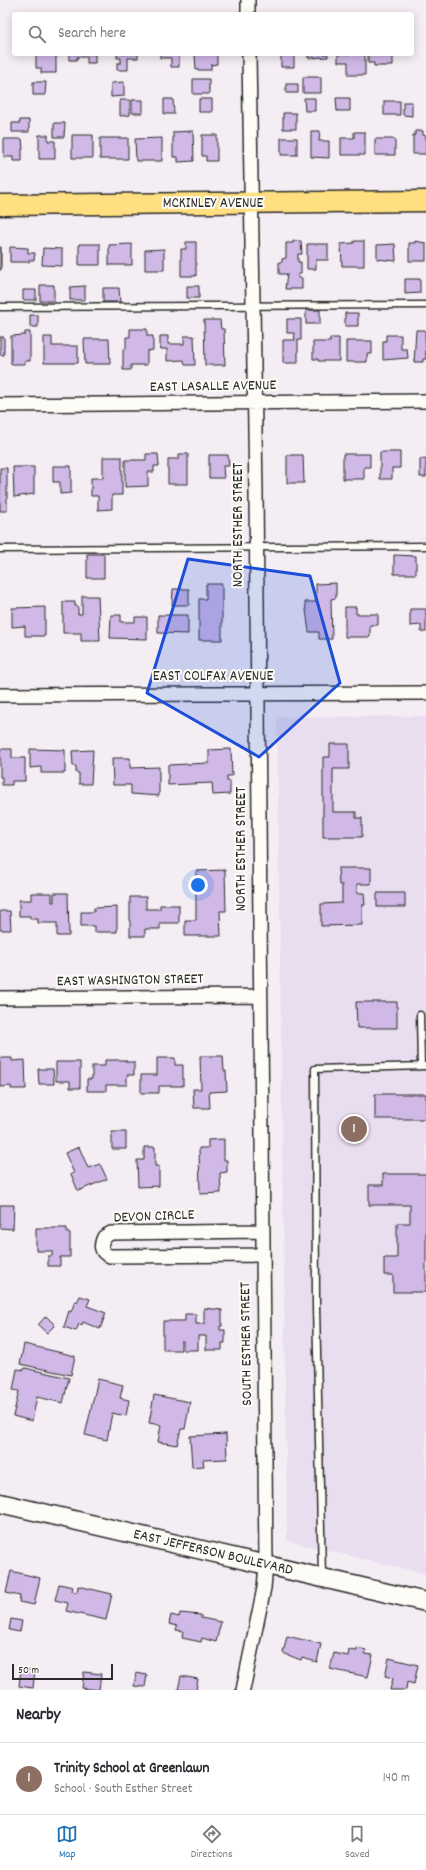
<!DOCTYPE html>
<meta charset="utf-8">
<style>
body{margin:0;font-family:Dekko,sans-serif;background:#f2f2f3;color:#2b2b33}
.scale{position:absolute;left:12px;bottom:10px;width:101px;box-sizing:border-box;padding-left:4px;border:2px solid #2b2b2b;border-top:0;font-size:11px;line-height:14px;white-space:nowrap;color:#2b2b2b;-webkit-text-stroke:3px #fdfcf7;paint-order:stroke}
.you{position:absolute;left:198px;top:885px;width:14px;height:14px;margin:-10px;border:3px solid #fff;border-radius:50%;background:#1a73e8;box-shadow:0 0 0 6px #1a73e833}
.badge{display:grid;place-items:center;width:26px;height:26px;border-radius:50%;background:#1f6fb2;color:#fff;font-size:13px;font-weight:700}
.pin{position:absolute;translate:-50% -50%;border:2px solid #fff;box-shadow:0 1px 4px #0006}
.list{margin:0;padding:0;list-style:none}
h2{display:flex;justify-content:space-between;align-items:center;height:52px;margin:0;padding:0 16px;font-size:17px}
h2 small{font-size:13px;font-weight:400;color:#7c7c81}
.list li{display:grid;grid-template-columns:26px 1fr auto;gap:12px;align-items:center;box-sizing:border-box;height:72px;padding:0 16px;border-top:1px solid #e1e1e2}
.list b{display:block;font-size:15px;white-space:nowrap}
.list p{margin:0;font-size:13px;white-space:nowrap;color:#7c7c81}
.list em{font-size:13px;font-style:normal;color:#7c7c81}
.icon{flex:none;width:22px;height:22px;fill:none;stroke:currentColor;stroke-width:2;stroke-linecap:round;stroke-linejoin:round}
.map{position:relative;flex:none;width:426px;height:1690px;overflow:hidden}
.search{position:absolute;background:#fff;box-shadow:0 2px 10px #0003;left:12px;right:12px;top:12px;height:44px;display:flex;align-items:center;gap:10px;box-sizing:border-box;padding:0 14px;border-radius:4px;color:#7c7c81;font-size:15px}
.sheet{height:124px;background:#fff}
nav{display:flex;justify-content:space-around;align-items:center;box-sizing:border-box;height:56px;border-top:1px solid #e1e1e2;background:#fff;font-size:11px;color:#7c7c81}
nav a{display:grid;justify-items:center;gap:2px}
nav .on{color:#1f6fb2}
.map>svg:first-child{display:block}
</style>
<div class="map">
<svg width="426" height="1690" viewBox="0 0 426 1690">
<rect width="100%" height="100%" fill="#f4eef4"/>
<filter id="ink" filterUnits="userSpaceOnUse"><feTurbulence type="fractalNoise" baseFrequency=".025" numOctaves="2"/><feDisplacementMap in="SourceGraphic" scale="8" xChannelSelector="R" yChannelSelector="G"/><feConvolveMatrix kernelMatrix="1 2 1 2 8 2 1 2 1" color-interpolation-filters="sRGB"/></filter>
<g filter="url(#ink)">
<path fill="#e9def0" d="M426,716V1574L287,1541L277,717Z"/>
<path fill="#d0b8e7" stroke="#2b2b2b" d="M36,54H60V56H56V73H41V68H36Z
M69,54H95V63H87V57H77V60H69Z
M117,54H138V58H128V70H117V63H121V58H117Z
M160,54H179V67H171V58H160Z
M195,54H217V64L211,65V70H196Z
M281,54H294V67H281Z
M308,54H328V57L308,58Z
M338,54H365V75H348V62H338Z
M368,54H393V66H374V63H368Z
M303,77H321V93H303Z
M193,79H209V94H193Z
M33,82H46L45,95H33Z
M124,82V96L111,97V83Z
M286,84H298V93H286Z
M304,98H315V111H305Z
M336,98H350V111H337Z
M164,99H173L174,114H164Z
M199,99H212V112H199Z
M120,100H130V115L120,116Z
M132,100H143V113H132Z
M384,101H400V115H384Z
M403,102H412V116L403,115Z
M283,113H296V129H283Z
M20,120H29V132H12V123H20Z
M54,123H65L64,137H54Z
M193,131L194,161L178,162V157H173V132Z
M311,131H320L319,141H329V158L311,157Z
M415,131H423V135L426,136V154H413V135H415Z
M354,132H365V155H341V138H354Z
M39,135H48V141H55V159H39Z
M72,135H93V158H72Z
M202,135H217V161H206V156H202Z
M100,138H128V159H100Z
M162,138V161H136L135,139Z
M281,138H297V155H281Z
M4,139H22L23,149H22V161H13V157H4Z
M375,139H395V155H375Z
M293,241H301L302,254H298V262H301V274H298V278H302V289H285L287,274H279V262H282V259L286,258V243H293Z
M354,241H364V266H342L341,244L354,243Z
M415,241L426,243V261H409V243H415Z
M186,242H196V276H181V249H186Z
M79,244H100V265H79Z
M132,244V265H109V245Z
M307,244H328V260H316V269H307Z
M395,244L396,261L377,259V245Z
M0,247H1V270H0Z
M10,247L28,248V253H35L34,260H29V262H10Z
M43,248L62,249V266L42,265Z
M164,249V270H145V250Z
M405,279H420V293L405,294Z
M40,285H54V301H40Z
M85,286V300H70V287Z
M187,286H199V298H187Z
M103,288H119L120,302H103Z
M23,290H36V300H23Z
M306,310H320V324H306Z
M345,313H358V326H345Z
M30,315H38V327H30Z
M287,319H301V340H298V363H283V340H295L294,333H287Z
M204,320H220L221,329H224L225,365H205Z
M130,329H147V336H153V350L147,351V365H131V370H123V349H126V337H130Z
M416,330H425L426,359H423V362H414Z
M25,332H30V361H25V364H11V336L25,335Z
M386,335H401V349H407L408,358L383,360V341H386Z
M160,336H168V344H184V336H194L195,365H185L184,360L167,361V349H160Z
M0,337H4V355H0Z
M44,337H52V346H78V363H44Z
M330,338H339V361H318V359H313V342H330Z
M84,339H109L110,364H85Z
M346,341H372V354H367V362H346Z
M380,452H400V468H392V479H380Z
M146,454H158L159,466H154V472H148V486L125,487V460H146Z
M179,454H188V484H168V459H179Z
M343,454H370V467H364V479H343Z
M209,455H228L229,466H223L224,478H209Z
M287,455H303L304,483H287Z
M103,457H122V495H112V509L98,510V496H91V478H103Z
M420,459H426V477H420Z
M53,466H71V493L60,494V482H53Z
M13,467H34V494L14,497Z
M0,468H7V511H0Z
M87,554H104V578H87Z
M394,555L416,556V574H394Z
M336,583V598L331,599L332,639H319V632H309L305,602H316V584Z
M206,584H222V640H199V599H206Z
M173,589H189V605H172Z
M82,596H98L100,641H81V633H63V602H75V606H78V614H82Z
M45,607V636H25V626L12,627V608Z
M345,607H356V614H378V625H370V637H345Z
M410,609H426V632H421V625L410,626Z
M111,615H121V622H135V617H147V639L110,638Z
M158,615H188V634L158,633Z
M330,744H349V769H333V812H356V818H362V837H323V757H330Z
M0,749H12V758H25V781H12V785H2V777H0Z
M30,749L65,750V773H41V767L30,768Z
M231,749L232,776H227V781H230V794L213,795L212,783L168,785V765L209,763V750Z
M93,750L91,784H79V773H76V766H73L72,751Z
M112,758H130V768L159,767V796L131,794V785H113Z
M338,868H371V884H357V893H364L365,905H362V925L321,926V904L342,903V885H339Z
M225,870L226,911H220L221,936H185V920H196V871Z
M31,893H52V902H54V893H68L69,936H57V923H38V919H30V916H19V900H31Z
M377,893H405V907H377Z
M130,897H146V909H160V905H179V923H160V929H145V936H130Z
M117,907V932H94V926H81V912H94V908Z
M0,911H10L11,930H0Z
M356,1002H397V1028H357Z
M200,1056H223L224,1071H226L227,1091L209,1092L210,1108H194L193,1089H201Z
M0,1058H12V1061L25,1060L26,1089H11V1086L0,1087Z
M157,1058H175V1065H183V1086H159V1093H141V1075H157Z
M105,1060H126V1062H134V1075H127V1085H106V1091H87V1079H92V1066H105Z
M56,1062H80V1088H70V1081H56Z
M38,1069H53L54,1084H39Z
M375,1094H426V1119H375Z
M112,1132H126V1149H112Z
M224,1139V1160H227V1172L220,1173L221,1193L200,1194L199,1148H208V1140Z
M79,1147L88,1168L100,1164L107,1179L78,1191L71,1174L74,1173L65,1153Z
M144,1147H155V1166H159V1186L138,1187L137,1160H144Z
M383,1174H426V1292H393V1275H384V1258H397V1223H410V1205H369V1185H383Z
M0,1205H14L13,1229L0,1228Z
M36,1228H67V1233H70V1257H60V1266H48V1256H52V1251H36Z
M80,1296L90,1299L87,1306L106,1313L100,1329L83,1322L82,1325L79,1324L76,1331L64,1327L69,1311L71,1312L75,1301L77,1302Z
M204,1308L222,1310V1326H220V1330H225V1343H222V1350H206V1336H198V1350H183V1341H181V1350H163V1321H185V1314H196V1324H204Z
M46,1316L55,1325L47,1333L38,1325Z
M24,1344L75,1356L71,1375L20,1364Z
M25,1368L69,1378L63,1403L37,1397L32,1421L13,1416L19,1391L13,1390L17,1369L24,1370Z
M98,1379L123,1385L120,1398L129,1400L126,1416L112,1413L107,1440L85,1435Z
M154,1395L190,1402L185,1429H181L177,1445L158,1442L161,1425L149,1423Z
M226,1434L227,1459L203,1460L204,1466L192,1467L190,1436Z
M11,1571L40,1578L34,1605L19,1602L20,1596L6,1593Z
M59,1584L73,1587L72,1591L77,1592L78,1586L112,1594L106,1620L66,1611L68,1603L55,1600Z
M180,1613L201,1615V1618L221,1622L216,1642L202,1638L201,1642L182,1638L183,1631L176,1630L177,1626L169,1624L171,1615L179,1617Z
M11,1619L22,1621L20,1632L9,1630Z
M287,1636L321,1644L317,1662L302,1658L301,1660L283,1653Z
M357,1648L366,1650L365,1654L373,1655L368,1677L330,1669L334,1653L348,1656L349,1650L357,1651Z
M389,1658L418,1665L414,1684L407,1682L406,1690H390L393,1678L385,1676Z
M21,1669L35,1670L33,1688L19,1686Z
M84,1672L101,1674L99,1690L82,1688Z
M136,1673L147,1675L145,1687L134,1686Z
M181,1676L198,1679L196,1690H178Z"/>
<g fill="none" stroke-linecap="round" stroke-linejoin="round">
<g stroke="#2b2b2b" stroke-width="9">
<path id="lane" d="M0,307L426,305
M0,549L426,546
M420,1015L421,1066
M322,1576L316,1306L315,1069L426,1066"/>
</g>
<g stroke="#2b2b2b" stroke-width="16">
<path id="street" d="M248,0V14
M0,405L426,401
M0,695L426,693
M0,998L259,996
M262,1231L111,1233L104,1237C100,1245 100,1253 110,1256L262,1255
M243,1690L264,1588L266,1565L256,493L249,54"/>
</g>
<g stroke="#2b2b2b" stroke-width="21">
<path id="secondary" d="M0,1503L426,1602"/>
</g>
<g stroke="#2b2b2b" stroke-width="23">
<path id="primary" d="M0,205L426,201"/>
</g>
<use href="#lane" stroke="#fdfcf7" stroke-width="6"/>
<use href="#street" stroke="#fdfcf7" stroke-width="13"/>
<use href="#secondary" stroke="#fdfcf7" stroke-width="18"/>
<use href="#primary" stroke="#ffdf80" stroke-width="20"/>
</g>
</g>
<path fill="#1d4ed8" fill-opacity="0.2" stroke="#1d4ed8" stroke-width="3" stroke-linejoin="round" d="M188,559L310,576L340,683L259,757L147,693Z"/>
<g text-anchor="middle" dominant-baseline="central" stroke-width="4" stroke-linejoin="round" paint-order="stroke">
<g font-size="15" fill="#2b2b2b" stroke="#fdfcf7">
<text x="213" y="204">MCKINLEY AVENUE</text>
<text transform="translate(213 387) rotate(-1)">EAST LASALLE AVENUE</text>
<text transform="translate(239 525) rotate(-90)">NORTH ESTHER STREET</text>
<text x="213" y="677">EAST COLFAX AVENUE</text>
<text transform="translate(242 849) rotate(-90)">NORTH ESTHER STREET</text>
<text transform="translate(130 981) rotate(-1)">EAST WASHINGTON STREET</text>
<text transform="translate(154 1217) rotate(-2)">DEVON CIRCLE</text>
<text transform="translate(247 1344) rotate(-91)">SOUTH ESTHER STREET</text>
<text transform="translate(213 1553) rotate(13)">EAST JEFFERSON BOULEVARD</text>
</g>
</g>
</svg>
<div class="scale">50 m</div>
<div class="you"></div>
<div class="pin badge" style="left:354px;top:1129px;background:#8d6e63">1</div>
<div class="search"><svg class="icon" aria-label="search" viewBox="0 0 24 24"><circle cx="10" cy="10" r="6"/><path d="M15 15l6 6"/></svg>Search here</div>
</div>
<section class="sheet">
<h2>Nearby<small></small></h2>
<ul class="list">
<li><span class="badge" style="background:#8d6e63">1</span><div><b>Trinity School at Greenlawn</b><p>School · South Esther Street</p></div><em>140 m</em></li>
</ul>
</section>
<nav>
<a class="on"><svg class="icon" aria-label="map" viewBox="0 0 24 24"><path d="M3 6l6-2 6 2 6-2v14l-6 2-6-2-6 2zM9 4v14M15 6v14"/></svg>Map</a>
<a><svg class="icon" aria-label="directions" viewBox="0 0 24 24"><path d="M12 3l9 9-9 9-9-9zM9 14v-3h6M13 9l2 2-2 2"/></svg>Directions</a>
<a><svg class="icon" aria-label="saved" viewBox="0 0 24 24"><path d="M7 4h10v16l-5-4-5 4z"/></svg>Saved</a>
</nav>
